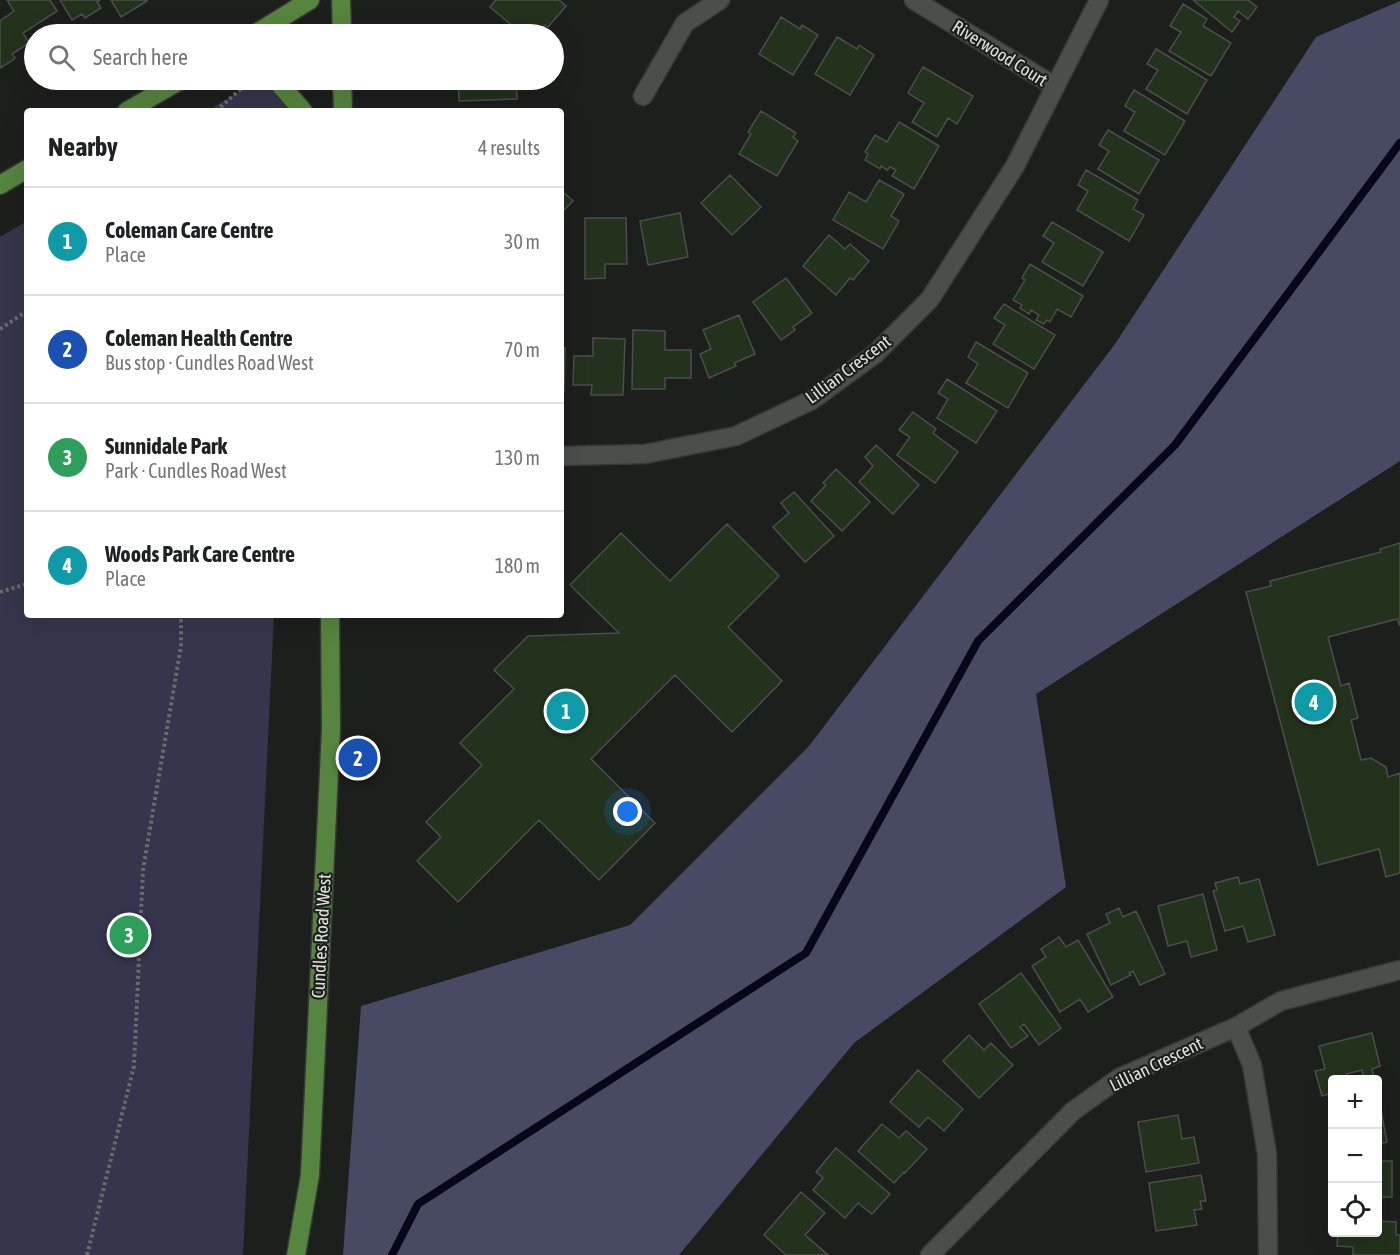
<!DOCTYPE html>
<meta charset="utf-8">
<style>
body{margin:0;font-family:"Asap Condensed",sans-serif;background:#f6f6f6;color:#202124}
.controls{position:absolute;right:18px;bottom:18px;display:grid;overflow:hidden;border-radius:6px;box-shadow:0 6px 24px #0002}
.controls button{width:54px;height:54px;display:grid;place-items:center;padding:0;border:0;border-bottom:2px solid #e0e0e0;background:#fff;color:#202124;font:30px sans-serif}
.you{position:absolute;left:628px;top:812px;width:21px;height:21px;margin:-15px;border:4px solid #fff;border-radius:50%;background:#1a73e8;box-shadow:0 0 0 9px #1a73e833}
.badge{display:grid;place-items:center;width:39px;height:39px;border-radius:50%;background:#ea580c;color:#fff;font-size:20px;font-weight:700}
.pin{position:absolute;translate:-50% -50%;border:3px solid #fff;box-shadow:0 2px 6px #0006}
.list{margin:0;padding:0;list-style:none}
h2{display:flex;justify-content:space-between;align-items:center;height:78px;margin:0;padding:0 24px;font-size:26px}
h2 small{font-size:20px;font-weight:400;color:#757577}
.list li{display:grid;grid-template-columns:39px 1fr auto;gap:18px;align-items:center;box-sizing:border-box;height:108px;padding:0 24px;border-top:2px solid #e0e0e0}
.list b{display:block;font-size:22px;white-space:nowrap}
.list p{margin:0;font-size:20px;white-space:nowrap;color:#757577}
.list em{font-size:20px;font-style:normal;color:#757577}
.icon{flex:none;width:33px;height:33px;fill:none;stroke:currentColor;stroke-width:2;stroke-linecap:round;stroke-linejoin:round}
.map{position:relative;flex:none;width:1400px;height:1255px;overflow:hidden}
.search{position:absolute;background:#fff;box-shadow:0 6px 24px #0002;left:24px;top:24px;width:540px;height:66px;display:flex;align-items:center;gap:15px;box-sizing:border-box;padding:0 21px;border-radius:33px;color:#757577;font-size:22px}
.panel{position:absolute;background:#fff;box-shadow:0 6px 24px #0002;left:24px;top:108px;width:540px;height:510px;border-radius:6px}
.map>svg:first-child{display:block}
</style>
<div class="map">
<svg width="1400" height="1255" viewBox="0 0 1400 1255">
<rect width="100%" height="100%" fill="#1d1f1c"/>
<path fill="#35364d" d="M259,80H300L299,111H207Z
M27,221V615H274L243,1255H0V237Z"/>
<path fill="#484963" d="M1400,1V461L1036,694L1066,887L854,1043L679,1255H343L361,1006L630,925L809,746L1115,344L1316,37Z"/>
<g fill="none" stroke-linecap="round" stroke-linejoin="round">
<path stroke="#07061a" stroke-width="8" d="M392,1255L418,1204L806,953L978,641L1175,445L1400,143"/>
</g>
<path fill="#22321c" stroke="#4c4e4b" stroke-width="1.5" d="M7,0H50L57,11L23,33L29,43L12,54L15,58L13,60L0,68V21L14,11Z
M60,0H100L97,2L101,8L85,18L82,14L72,20Z
M111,0H147V1L121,17Z
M496,0H559L566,6L548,27L545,25L537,34H522L490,7Z
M1193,0H1248L1257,7L1248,19L1238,11L1234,17L1240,21L1232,32Z
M1183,4L1207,19L1203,26L1231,43L1211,76L1169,51L1181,32L1170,26Z
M781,17L800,29L802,25L818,35L793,75L759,54Z
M837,37L857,49L859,45L874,55L850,95L815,74Z
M1156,49L1207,80L1187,114L1146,89L1158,70L1147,64Z
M923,67L973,96L957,124L948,118L937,137L912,122L924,103L908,93Z
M458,80H516L517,99L459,101Z
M1134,90L1185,121L1165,155L1124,131L1135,112L1125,106Z
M761,111L796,133L793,137L798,141L777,176L739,154L751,134L748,132Z
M899,122L939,146L914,189L892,176L896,170L890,167L887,170L881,166L880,169L865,160L868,154L865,152L875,135L887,142Z
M1108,130L1159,160L1139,194L1098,169L1109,151L1099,145Z
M1086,170L1138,200L1133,209L1144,215L1129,241L1077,210L1088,191L1078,185Z
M730,175L761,207L732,235L701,203Z
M879,180L904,194L891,216L899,221L883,249L833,220L849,192L866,202Z
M561,190L573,201L561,213Z
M680,213L688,257L648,265L640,221Z
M585,218H626L627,264H605V278L585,279Z
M1052,222L1103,252L1083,286L1042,262L1054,243L1043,236Z
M829,235L845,249L850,244L869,261L853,280L850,278L836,295L803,266Z
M1030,264L1083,296L1071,317L1057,309L1050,322L1047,320L1044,324L1036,320L1039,315L1031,310L1029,314L1020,308L1022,305L1013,300L1025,280L1022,278Z
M786,278L812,313L793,327L795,330L781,340L753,302Z
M1004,304L1055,335L1034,369L993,344L1005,325L994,318Z
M739,315L755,354L734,363L736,366L709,378L700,354L711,349L703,330Z
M633,330L665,331V350H691V378H665V389H632Z
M593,338L625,339L623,395H591L592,385H573L574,356H593Z
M976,342L1028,373L1008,408L966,383L978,364L968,357Z
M561,348H565L564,391H561Z
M947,379L997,411L976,443L937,418L948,399L938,393Z
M913,412L936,429L933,433L958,452L935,483L897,455L910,437L899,430Z
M876,445L919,485L893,514L859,482L873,466L865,457Z
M836,469L870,502L842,531L811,501L826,485L823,483Z
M794,492L834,536L805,562L773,527L789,513L781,503Z
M727,524L779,576L728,627L782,681L732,732L675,675L591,759L655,823L599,880L539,820L458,902L417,861L441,837L426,822L482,765L460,743L514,689L494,670L528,636L619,633L570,585L621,533L670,581Z
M1400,543V626L1397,619L1328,637L1341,686L1349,683L1358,718L1351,720L1361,760L1371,758L1386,767L1388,777L1400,773V873L1386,877L1379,849L1318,865L1246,592L1271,586L1270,581L1381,552L1380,549Z
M1238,877L1240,884L1259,879L1275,935L1248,942L1243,926L1225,931L1213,891L1217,890L1215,883Z
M1203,894L1217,950L1191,957L1187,941L1168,946L1158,906Z
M1119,908L1123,917L1136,911L1165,974L1140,985L1133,971L1129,973L1131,975L1111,985L1087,934L1110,923L1106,914Z
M1059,937L1066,947L1078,940L1113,997L1088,1012L1080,999L1060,1012L1032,966L1046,957L1041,949Z
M1021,973L1061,1028L1039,1045L1024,1024L1020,1027L1028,1036L1011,1048L979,1004Z
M1372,1033L1380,1066L1372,1069L1374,1076L1364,1079L1362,1070L1346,1074L1347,1080H1332V1093L1322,1096L1315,1071L1325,1069L1319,1046Z
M969,1035L984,1050L991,1043L1013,1065L979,1098L943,1061Z
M918,1070L963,1109L944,1131L928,1117L919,1127L890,1102Z
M1378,1095L1387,1142L1378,1144Z
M1178,1115L1182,1139L1194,1137L1199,1163L1146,1172L1138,1122Z
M882,1124L899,1138L906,1131L927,1149L905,1173L904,1172L894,1183L858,1151Z
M836,1148L890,1194L872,1214L858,1203L845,1218L813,1190L823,1178L816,1172Z
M1378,1161H1392V1197H1378Z
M1201,1175L1206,1201H1200L1202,1209L1194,1210L1197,1225L1156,1231L1149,1183Z
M801,1192L825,1213L805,1235L828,1255H786L764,1235Z
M1378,1221L1396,1222V1235H1400V1255H1353V1247L1337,1246L1338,1232H1378Z"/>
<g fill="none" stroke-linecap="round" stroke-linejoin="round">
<g stroke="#373937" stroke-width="21">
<path id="minor" d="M914,0L1054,86
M643,96L685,23L720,0
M561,456L645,454L736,436L812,400L875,354L930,299L1015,166L1099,0
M1236,1027L1252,1065L1267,1154L1268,1255
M930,1255L1073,1111L1119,1078L1236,1027L1281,1001L1400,970"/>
</g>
<g stroke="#373937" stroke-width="21">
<path id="major" d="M341,0L342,34
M255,34L310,0
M276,80L303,111
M342,80L343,111
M127,111L181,80
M0,185L27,169
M296,1255L310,1175L331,729L330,615"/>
</g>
<path stroke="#696b68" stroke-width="4" stroke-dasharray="3 3" stroke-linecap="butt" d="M216,111L251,80
M0,329L27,311
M0,592L27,584
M87,1255L134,1066L143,870L181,646V615"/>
<use href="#minor" stroke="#4c4e4b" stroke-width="18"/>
<use href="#major" stroke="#56853f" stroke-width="18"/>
</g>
<g text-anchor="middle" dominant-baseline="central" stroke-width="4.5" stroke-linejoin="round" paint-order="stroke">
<g font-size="18" fill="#e0e1df" stroke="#1d1f1c">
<text transform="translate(1000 53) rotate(32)">Riverwood Court</text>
<text transform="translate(848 369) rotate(-37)">Lillian Crescent</text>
<text transform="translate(321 936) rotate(-87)">Cundles Road West</text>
<text transform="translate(1156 1064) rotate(-26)">Lillian Crescent</text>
</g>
</g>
</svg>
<div class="controls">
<button>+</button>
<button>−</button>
<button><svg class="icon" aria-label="locate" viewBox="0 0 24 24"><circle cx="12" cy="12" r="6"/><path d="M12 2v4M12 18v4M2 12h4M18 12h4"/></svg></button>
</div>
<div class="you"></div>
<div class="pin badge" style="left:566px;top:711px;background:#0f9aa8">1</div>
<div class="pin badge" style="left:358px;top:758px;background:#1a4fb4">2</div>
<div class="pin badge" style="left:129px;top:935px;background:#2e9e5b">3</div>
<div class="pin badge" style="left:1314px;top:702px;background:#0f9aa8">4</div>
<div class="search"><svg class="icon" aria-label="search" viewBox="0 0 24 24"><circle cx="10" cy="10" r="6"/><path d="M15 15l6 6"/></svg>Search here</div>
<section class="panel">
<h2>Nearby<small>4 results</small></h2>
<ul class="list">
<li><span class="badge" style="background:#0f9aa8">1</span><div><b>Coleman Care Centre</b><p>Place</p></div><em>30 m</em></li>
<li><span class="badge" style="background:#1a4fb4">2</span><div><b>Coleman Health Centre</b><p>Bus stop · Cundles Road West</p></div><em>70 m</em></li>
<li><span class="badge" style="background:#2e9e5b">3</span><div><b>Sunnidale Park</b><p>Park · Cundles Road West</p></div><em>130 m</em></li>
<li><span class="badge" style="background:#0f9aa8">4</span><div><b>Woods Park Care Centre</b><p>Place</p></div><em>180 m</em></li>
</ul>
</section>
</div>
